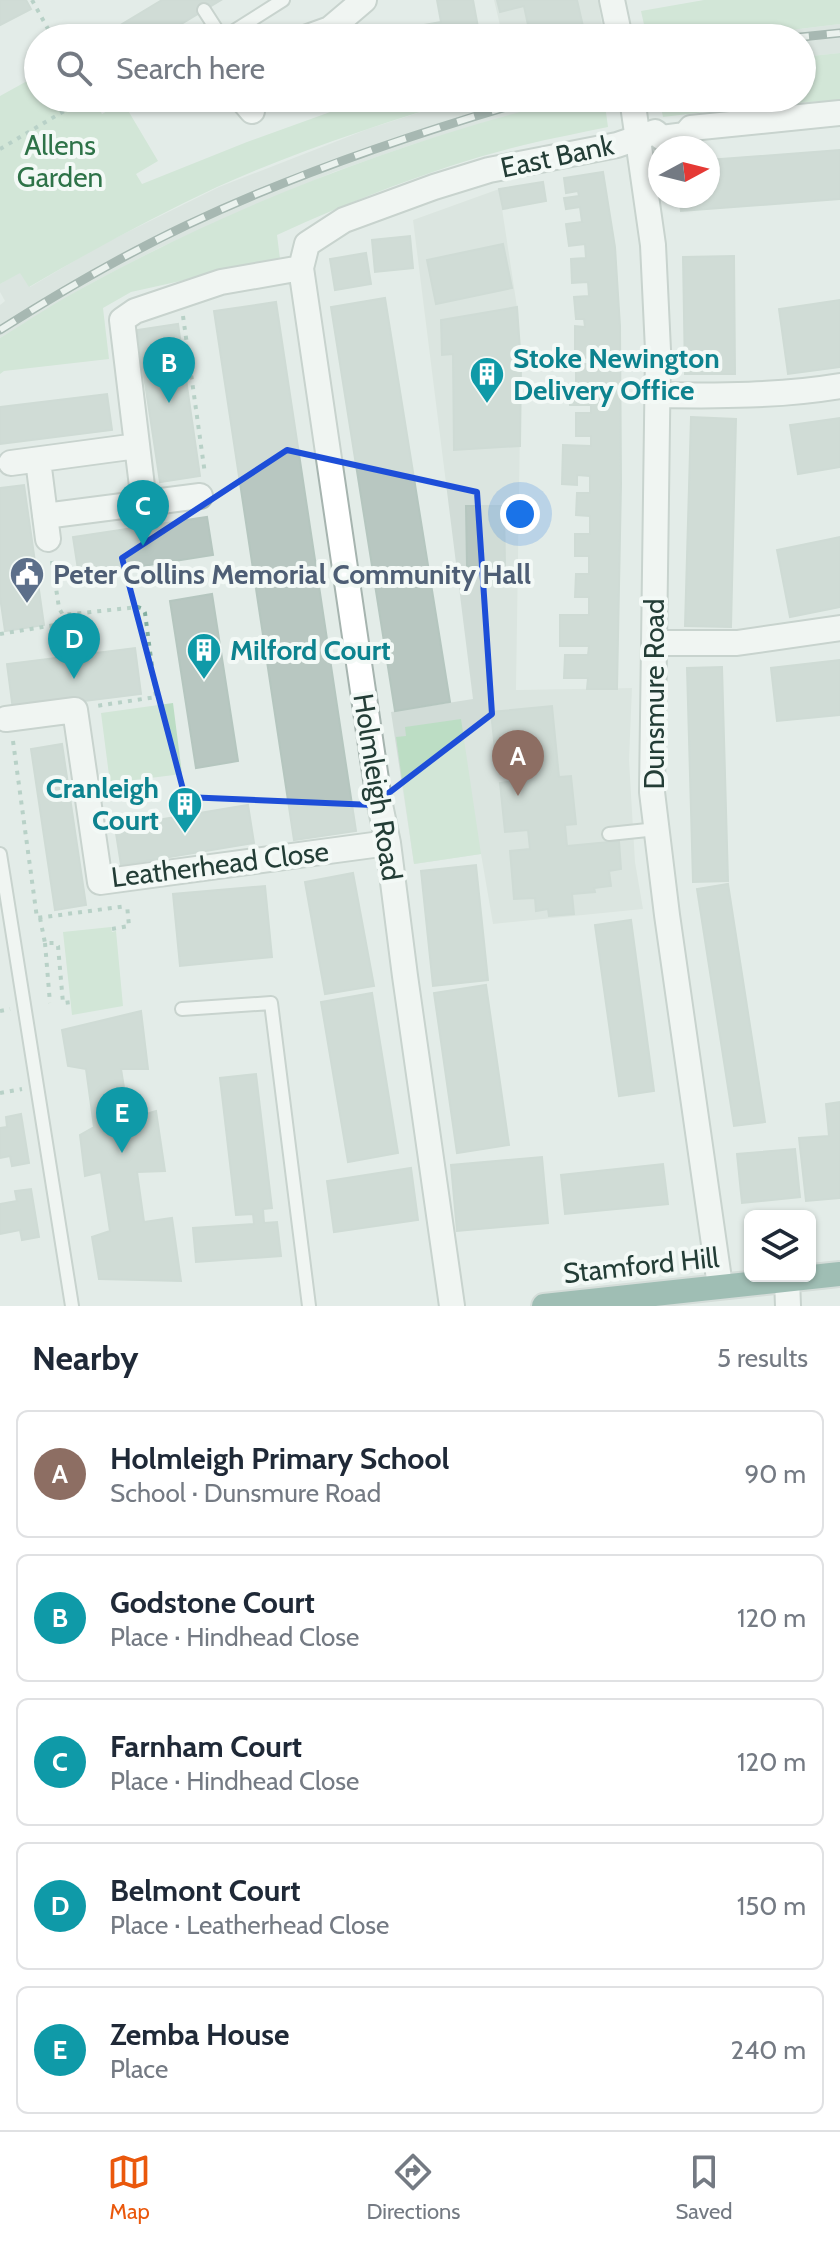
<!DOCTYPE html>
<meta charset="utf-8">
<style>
body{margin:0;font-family:Cabin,sans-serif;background:#f2f2f3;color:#1f2937}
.controls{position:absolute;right:24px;bottom:24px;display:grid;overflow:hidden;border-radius:12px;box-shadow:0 2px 6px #0004}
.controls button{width:72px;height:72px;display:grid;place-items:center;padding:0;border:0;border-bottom:2px solid #e0e1e3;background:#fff;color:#1f2937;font:40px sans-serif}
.compass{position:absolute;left:648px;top:136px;width:72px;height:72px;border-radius:50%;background:#fff;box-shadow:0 2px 6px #0004;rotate:83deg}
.you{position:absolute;left:520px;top:514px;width:28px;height:28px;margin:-20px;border:6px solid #fff;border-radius:50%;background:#1a73e8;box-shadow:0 0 0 12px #1a73e833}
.badge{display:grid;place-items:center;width:52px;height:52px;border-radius:50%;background:#ea580c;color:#fff;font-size:26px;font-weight:700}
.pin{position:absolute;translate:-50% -66px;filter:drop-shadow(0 2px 4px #0008)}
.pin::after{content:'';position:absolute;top:42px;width:28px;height:24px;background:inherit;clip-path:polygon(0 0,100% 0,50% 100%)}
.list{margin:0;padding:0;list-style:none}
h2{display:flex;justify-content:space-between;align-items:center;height:104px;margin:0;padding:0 32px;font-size:34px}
h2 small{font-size:26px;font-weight:400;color:#747a83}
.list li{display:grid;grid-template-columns:52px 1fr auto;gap:24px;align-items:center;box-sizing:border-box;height:128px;margin:0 16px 16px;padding:0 16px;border:2px solid #e0e1e3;border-radius:12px}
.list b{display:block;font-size:30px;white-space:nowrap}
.list p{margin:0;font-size:26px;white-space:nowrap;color:#747a83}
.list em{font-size:26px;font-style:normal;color:#747a83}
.icon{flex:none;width:44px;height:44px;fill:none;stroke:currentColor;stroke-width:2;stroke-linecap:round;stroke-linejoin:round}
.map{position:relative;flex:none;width:840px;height:1306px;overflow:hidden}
.search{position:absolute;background:#fff;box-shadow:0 2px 6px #0004;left:24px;right:24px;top:24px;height:88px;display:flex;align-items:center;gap:20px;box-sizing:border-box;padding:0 28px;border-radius:44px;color:#747a83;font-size:30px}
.sheet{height:824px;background:#fff}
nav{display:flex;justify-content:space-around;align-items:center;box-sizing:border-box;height:112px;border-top:2px solid #e0e1e3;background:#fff;font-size:22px;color:#747a83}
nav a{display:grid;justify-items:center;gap:4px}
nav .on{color:#ea580c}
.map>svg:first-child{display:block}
</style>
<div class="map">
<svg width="840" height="1306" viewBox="0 0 840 1306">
<rect width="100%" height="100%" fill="#e3ece8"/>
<path fill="#d1dcd7" d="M494,0H598L603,31L572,38H503Z
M840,24V53L802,57V38H724Z
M464,98H574L411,145L334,172L248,208L159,248L86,286L0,338V305L5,301L0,292V284L20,272L30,287L103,244L219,187L368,129Z
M499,189L517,307L521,364L516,690L632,688L629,760L635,862L643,909L493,924L481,854L414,864L391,712L473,699L413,220Z"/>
<path fill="#bcddc4" d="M704,0H840V24L724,38H647L641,11Z
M840,53V100L755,106L663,117L659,98H802V57Z
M38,75V98H93L102,114L123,102L158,161L136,174L142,184L247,142L369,98H464C381,124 297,151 217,187C153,217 91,251 29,287L20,273L0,284V96Z
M574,98H604L608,127C580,133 552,138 524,145C439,166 356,199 277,235L280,259L131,292L103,308L109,359L4,371L0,374V338C29,320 58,301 88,285C241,202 405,139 574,98Z
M173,703L182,774L110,783L101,713Z
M461,719L481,854L414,864L396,737L406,736L405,727Z
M111,927L112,932L116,931L123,1006L72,1015L63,932Z"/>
<path fill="#b8c7c1" stroke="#b5c6bf" stroke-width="2" d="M0,0H26L31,9L0,25Z
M162,0H221L158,38H99Z
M437,0H473L480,38H373L372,34L441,22Z
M497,0H577L585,35L572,38H503L501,31L528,25L524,6L500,12Z
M840,150V199L681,211L679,196H708V160Z
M603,172L615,247L620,326L621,484L617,689H587L588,678H564L565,655H588L589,646H560V615H589V597H575L576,574H589V556H575V534H590V516L576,515L577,493H590V476L577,475V485L562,484L563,445L591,446V436H576V413H591V405H570V387H576V364H591V358L575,357V326L585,327L584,319H576L574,297L589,296L588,282L572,283L571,259L586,258L585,244L569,246L566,224L582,222L580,207L566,209L564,198L579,196L578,191L566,193L564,178Z
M543,182L546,201L503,209L499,189Z
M410,236L413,268L375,272L372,240Z
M503,244L512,288L436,304L427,260Z
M366,253L371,284L335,290L330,259Z
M734,256L735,374H685L683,257Z
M385,298L450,702L395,711L331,307Z
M840,300V367L788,374L779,309Z
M276,302L356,831L294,840L214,311Z
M517,307L521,364L520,446L454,450L453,354L442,355L441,320Z
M178,324L200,476L160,482L137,330Z
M107,394L112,430L0,444V407Z
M691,417L736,419L731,627L685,626Z
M840,418V467L798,474L790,425Z
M24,485L44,625L5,631L0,597V488Z
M466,506H504L505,566H467Z
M207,517L213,555L79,576L73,537Z
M840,537V607L790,617L777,550Z
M212,594L238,761L196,768L170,601Z
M135,648L141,694L13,710L7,664Z
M840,660V715L777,721L771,668Z
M722,667L728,881L693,882L687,668Z
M552,706L559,777L571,776L576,824L565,825L567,846L619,841L621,869L609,871L611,886L594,888L595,892L572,894L574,914L549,916L548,909L536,911L535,898L514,899L510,851L530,849L528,830L505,832L500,783L514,781L512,757L496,759L491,712Z
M62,744L86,905L55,910L31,749Z
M248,805L254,843L121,865L115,827Z
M476,865L488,980L433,986L421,871Z
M353,873L374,986L325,994L305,882Z
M728,884L765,1122L734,1126L697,889Z
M265,886L272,957L180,966L173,894Z
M631,920L654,1091L619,1096L595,925Z
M486,985L509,1145L457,1153L434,993Z
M372,993L398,1153L348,1162L321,1002Z
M141,1011L148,1069H121L129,1119L156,1111L165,1171L137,1172L144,1222L172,1218L181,1281L99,1279L92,1237L110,1231L101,1172L85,1176L80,1135L94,1127L86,1069L68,1066L62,1030Z
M256,1074L272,1208L263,1209L264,1223L277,1222L281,1256L196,1262L193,1228L254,1224L253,1214L236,1215L220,1078Z
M840,1102V1198L806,1201L799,1138L829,1136L826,1104Z
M21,1114L29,1163L12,1166L10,1156L0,1158V1128L7,1127L6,1117Z
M795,1149L800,1197L742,1203L737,1154Z
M542,1157L548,1223L457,1231L451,1165Z
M663,1164L668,1204L565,1214L561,1175Z
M411,1168L418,1220L334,1232L327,1181Z
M31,1189L39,1237L22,1240L20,1230L0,1234V1204L17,1201L15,1191Z"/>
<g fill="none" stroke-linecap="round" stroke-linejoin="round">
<g stroke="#a6b4af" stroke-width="16">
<path id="service" d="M204,10L222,38
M223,38L283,0
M609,834L657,829
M0,854L72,1306
M182,1009L271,1003L309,1306"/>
</g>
<g stroke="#a6b4af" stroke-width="28">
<path id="minor" d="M305,38L330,29L364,0
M241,98L252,111
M658,395C719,396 780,396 840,386
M38,460L48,539
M11,463L137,446
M144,503L122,320L135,311L221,282L301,268
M45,516L200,496
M654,643H737L840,628
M6,719L75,710L100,882L388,843
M787,1279L788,1306
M452,1306L405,976L388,843L379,800L301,268L307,244L344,220L434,187L489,170L617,145L655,132L662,138L685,135L691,128L840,113"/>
</g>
<g stroke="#a6b4af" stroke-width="28">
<path id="tertiary" d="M612,0L620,38
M632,98L653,245L658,350L652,792L667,915L720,1286"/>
</g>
<g stroke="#c1c9c7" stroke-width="28">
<path id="trunk" d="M544,1306L840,1274"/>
</g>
<path stroke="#84afa1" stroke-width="4" stroke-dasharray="4 6" stroke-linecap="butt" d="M32,0L53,38
M0,149L86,98
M183,316L205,474
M52,561L59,608L63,615L138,607L143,609L145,613L156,697L96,706
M0,634L55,625L63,615
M13,741L37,918L127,906
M40,918L45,943H56L58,946L63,1003L71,1002
M112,929L129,926L127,905
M45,943L50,1003
M0,1011L10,1009
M0,1093L22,1089"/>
<use href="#service" stroke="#fff" stroke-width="12"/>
<use href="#minor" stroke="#fff" stroke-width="24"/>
<use href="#tertiary" stroke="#fff" stroke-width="24"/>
<use href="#trunk" stroke="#4c8577" stroke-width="24"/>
<g stroke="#5d7971" stroke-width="9">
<path id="rail" d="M791,38L840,33
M0,330C60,292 122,256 187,225C299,172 418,132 537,98"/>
</g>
<use href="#rail" stroke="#f3f9f6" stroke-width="6" stroke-dasharray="18" stroke-linecap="butt"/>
</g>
<path d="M0 0H840V1306H0ZM287,450L477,492L492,714L373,805L185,797L122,558Z" fill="#e3ece8" fill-opacity=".55" fill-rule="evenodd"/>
<path fill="none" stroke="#1d4ed8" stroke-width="6" stroke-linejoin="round" d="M287,450L477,492L492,714L373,805L185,797L122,558Z"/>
<defs>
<g id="building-pin" transform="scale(1.8)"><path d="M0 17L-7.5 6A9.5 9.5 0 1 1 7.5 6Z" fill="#0f9aa8" stroke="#f3f9f6"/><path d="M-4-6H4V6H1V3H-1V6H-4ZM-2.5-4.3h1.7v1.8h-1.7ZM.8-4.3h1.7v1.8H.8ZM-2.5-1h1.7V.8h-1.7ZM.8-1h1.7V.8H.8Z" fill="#fff"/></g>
<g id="civic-pin" transform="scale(1.8)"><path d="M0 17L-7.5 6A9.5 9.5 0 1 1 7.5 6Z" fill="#5c6f8a" stroke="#f3f9f6"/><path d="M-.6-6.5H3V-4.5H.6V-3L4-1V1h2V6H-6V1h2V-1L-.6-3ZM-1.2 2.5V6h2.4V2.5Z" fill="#fff"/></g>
</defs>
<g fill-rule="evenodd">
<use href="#building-pin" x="487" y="374"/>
<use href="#civic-pin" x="27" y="574"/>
<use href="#building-pin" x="204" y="650"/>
<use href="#building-pin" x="185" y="804"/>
</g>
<g text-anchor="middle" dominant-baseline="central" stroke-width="8" stroke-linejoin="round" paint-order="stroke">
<g font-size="28" fill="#2e7348" stroke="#f3f9f6">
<text x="60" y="145">Allens<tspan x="60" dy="32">Garden</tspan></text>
</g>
<g font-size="28" fill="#233d36" stroke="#f3f9f6">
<text transform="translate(557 156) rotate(-12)">East Bank</text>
<text transform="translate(654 694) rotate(-90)">Dunsmure Road</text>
<text transform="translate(378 787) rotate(81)">Holmleigh Road</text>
<text transform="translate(220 864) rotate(-7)">Leatherhead Close</text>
<text transform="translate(641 1265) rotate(-6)">Stamford Hill</text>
</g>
<g font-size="28" font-weight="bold" fill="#0d838f" stroke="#f3f9f6" text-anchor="start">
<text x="513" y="358">Stoke Newington<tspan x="513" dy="32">Delivery Office</tspan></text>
<text x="230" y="650">Milford Court</text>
<text x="159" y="788" text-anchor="end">Cranleigh<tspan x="159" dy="32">Court</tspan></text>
</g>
<g font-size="28" font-weight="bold" fill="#4e5e75" stroke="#f3f9f6" text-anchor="start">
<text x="53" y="574">Peter Collins Memorial Community Hall</text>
</g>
</g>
</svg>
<div class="controls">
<button><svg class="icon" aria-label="layers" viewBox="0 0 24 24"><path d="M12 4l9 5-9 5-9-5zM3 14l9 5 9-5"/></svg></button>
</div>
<svg class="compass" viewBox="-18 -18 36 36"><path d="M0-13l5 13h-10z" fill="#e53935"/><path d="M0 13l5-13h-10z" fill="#747a83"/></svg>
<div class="you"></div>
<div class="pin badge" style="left:518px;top:796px;background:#8d6e63">A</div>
<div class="pin badge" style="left:169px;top:403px;background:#0f9aa8">B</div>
<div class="pin badge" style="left:143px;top:546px;background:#0f9aa8">C</div>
<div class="pin badge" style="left:74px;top:679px;background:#0f9aa8">D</div>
<div class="pin badge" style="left:122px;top:1153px;background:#0f9aa8">E</div>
<div class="search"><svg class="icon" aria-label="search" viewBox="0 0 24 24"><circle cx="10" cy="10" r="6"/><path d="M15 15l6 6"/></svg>Search here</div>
</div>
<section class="sheet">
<h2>Nearby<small>5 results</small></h2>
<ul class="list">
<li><span class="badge" style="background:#8d6e63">A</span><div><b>Holmleigh Primary School</b><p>School · Dunsmure Road</p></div><em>90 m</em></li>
<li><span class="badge" style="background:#0f9aa8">B</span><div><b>Godstone Court</b><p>Place · Hindhead Close</p></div><em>120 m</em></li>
<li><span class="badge" style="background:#0f9aa8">C</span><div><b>Farnham Court</b><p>Place · Hindhead Close</p></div><em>120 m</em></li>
<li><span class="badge" style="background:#0f9aa8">D</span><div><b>Belmont Court</b><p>Place · Leatherhead Close</p></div><em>150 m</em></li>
<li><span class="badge" style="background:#0f9aa8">E</span><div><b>Zemba House</b><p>Place</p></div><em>240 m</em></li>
</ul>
</section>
<nav>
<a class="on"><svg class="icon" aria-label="map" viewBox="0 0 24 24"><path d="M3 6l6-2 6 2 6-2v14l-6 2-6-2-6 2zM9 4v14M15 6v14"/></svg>Map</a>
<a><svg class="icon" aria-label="directions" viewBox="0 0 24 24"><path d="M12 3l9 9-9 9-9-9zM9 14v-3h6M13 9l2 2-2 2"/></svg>Directions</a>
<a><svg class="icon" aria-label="saved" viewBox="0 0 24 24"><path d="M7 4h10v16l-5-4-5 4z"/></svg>Saved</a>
</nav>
